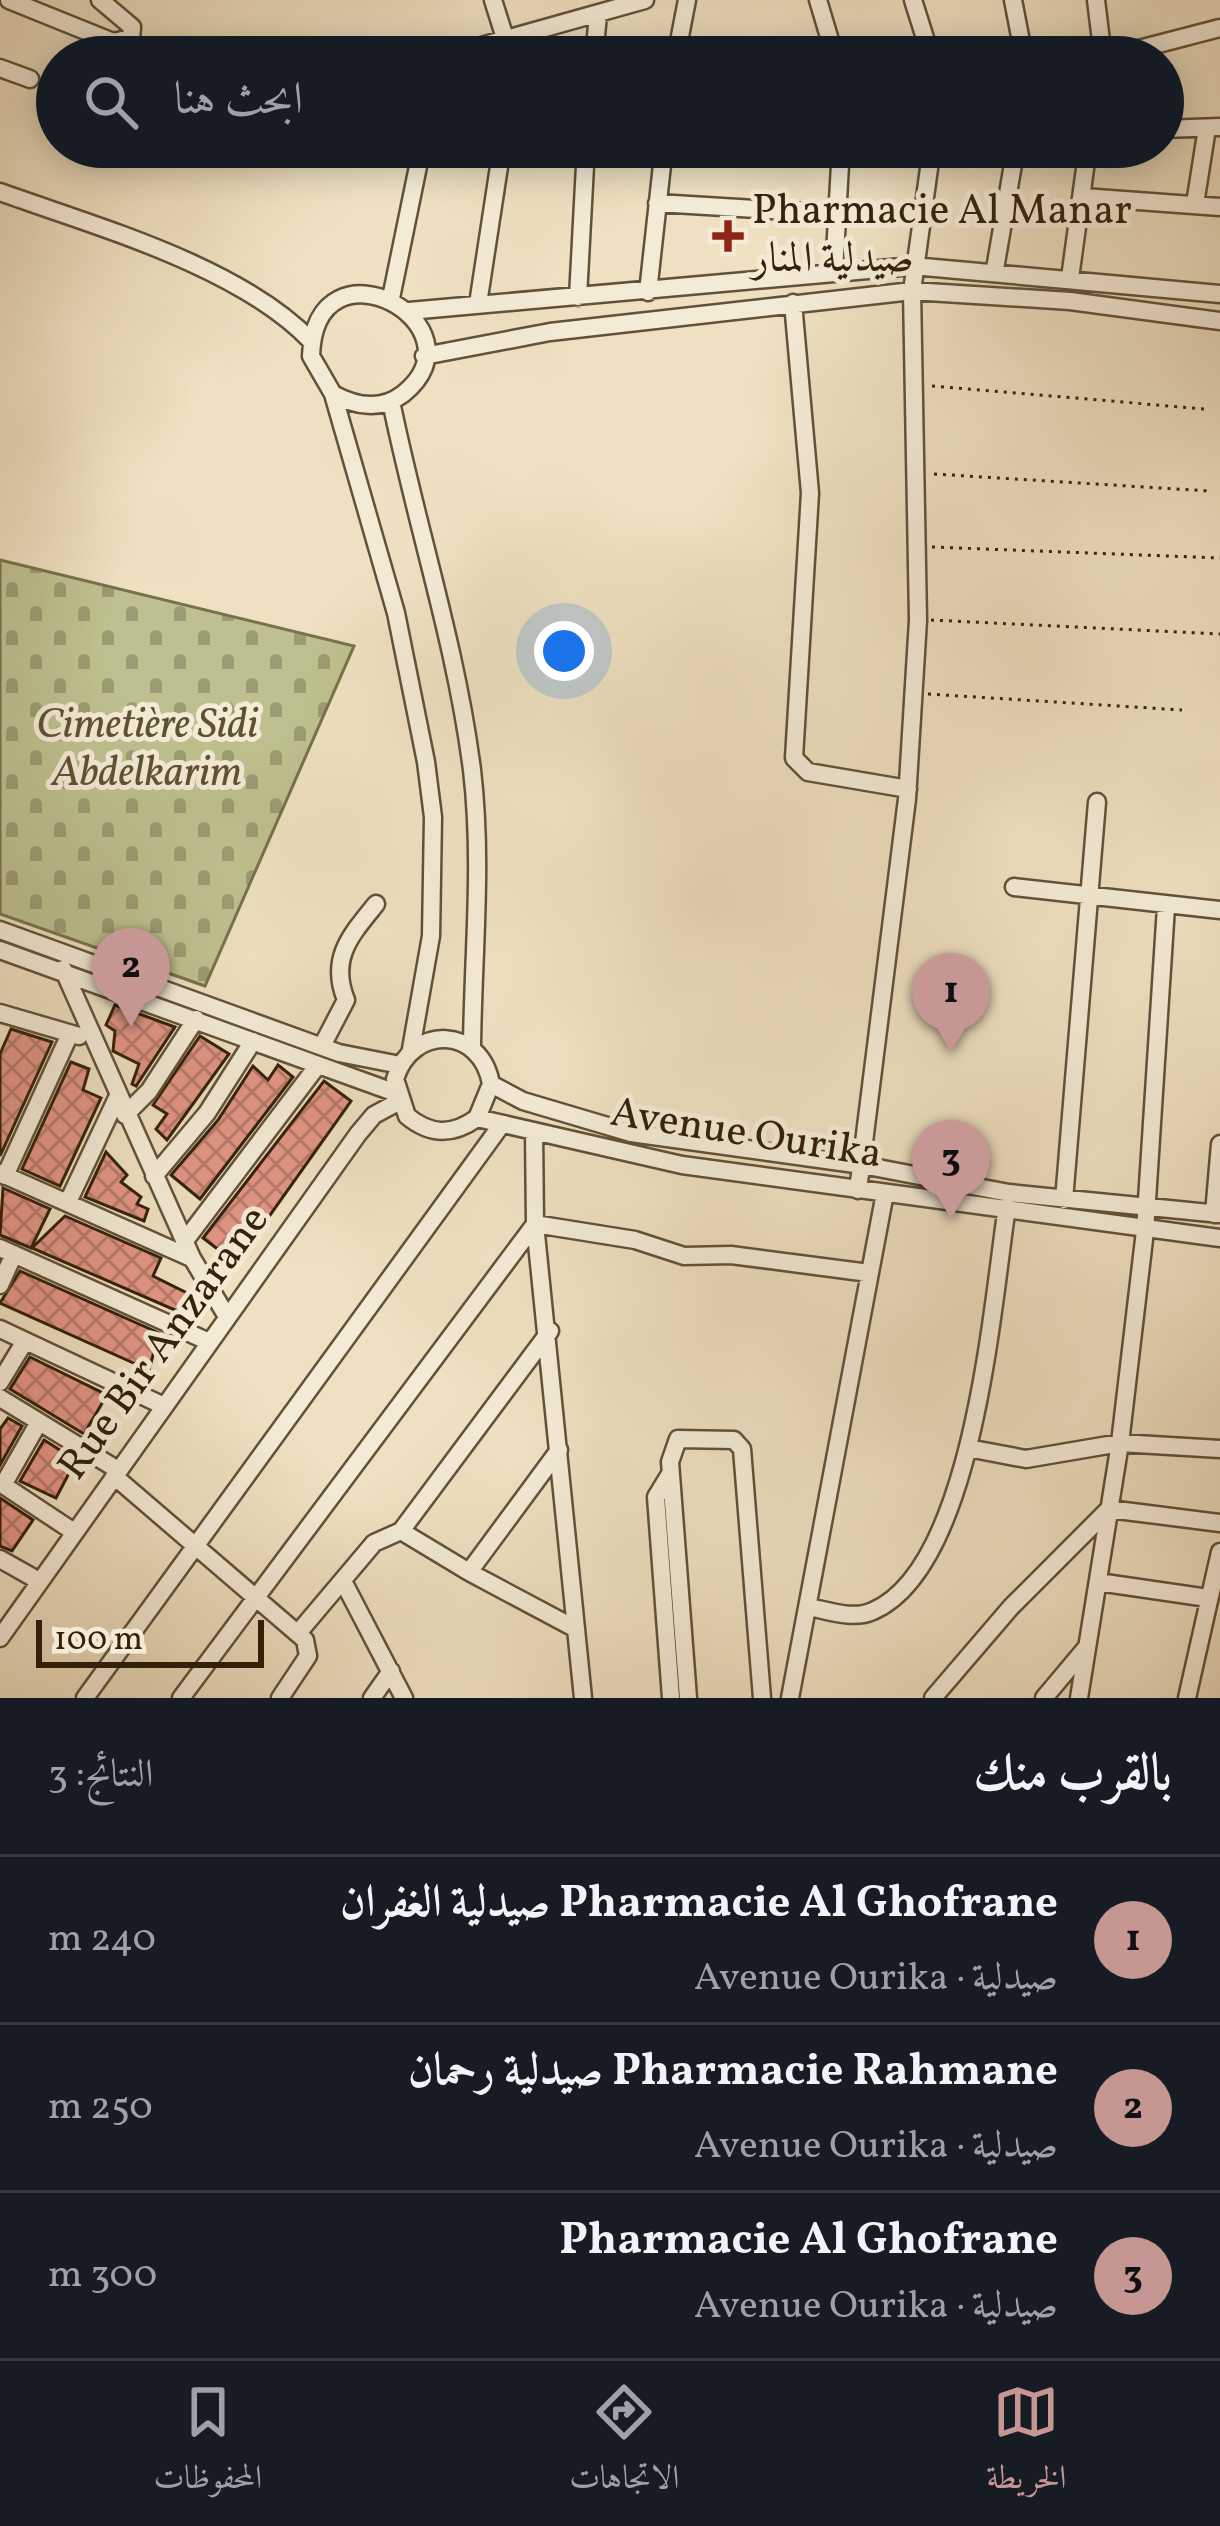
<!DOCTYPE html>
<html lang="ar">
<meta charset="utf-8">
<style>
body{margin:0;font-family:Vollkorn,Amiri,serif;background:#242831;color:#f1f3f6;direction:rtl}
.scale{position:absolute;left:36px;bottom:30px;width:228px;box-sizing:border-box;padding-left:12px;border:6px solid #33210a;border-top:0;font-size:33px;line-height:42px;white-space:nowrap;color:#33210a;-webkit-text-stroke:9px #f4ebd7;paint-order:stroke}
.you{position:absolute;left:564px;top:651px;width:42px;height:42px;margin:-30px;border:9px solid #fff;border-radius:50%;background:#1a73e8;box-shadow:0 0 0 18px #1a73e833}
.badge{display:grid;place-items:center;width:78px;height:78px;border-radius:50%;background:#c59692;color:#111;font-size:39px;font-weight:700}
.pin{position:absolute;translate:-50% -99px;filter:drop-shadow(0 3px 6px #0008)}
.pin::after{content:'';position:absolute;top:63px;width:42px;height:36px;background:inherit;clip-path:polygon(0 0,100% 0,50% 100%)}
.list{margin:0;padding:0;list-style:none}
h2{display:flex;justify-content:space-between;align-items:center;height:156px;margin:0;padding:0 48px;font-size:51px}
h2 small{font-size:39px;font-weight:400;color:#9ea1a6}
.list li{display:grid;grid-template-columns:78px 1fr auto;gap:36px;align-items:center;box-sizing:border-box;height:168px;padding:0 48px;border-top:3px solid #363941}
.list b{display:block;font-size:45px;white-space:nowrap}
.list p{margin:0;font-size:39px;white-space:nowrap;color:#9ea1a6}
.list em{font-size:39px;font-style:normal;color:#9ea1a6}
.icon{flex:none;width:66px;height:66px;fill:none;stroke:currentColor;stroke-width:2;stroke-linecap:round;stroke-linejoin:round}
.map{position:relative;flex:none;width:1220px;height:1698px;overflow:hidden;direction:ltr}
.search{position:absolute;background:#171b24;box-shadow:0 6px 30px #0003;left:36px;right:36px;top:36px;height:132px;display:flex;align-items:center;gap:30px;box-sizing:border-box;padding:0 42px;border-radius:66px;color:#9ea1a6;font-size:45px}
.sheet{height:660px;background:#171b24}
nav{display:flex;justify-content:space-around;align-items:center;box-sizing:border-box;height:168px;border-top:3px solid #363941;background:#171b24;font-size:33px;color:#9ea1a6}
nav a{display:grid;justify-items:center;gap:6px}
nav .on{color:#c59692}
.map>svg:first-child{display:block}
</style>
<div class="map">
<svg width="1220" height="1698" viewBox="0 0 1220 1698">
<defs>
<pattern id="cemetery-stones" width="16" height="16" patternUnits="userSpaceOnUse" patternTransform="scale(3)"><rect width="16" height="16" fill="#bec18f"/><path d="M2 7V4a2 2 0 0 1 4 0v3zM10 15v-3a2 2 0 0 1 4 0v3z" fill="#9b9c73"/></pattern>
<pattern id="building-cross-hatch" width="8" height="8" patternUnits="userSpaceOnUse" patternTransform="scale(3)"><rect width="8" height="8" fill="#e29585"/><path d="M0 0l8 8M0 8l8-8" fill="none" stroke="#b8796b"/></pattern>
</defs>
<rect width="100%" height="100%" fill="#eee0c1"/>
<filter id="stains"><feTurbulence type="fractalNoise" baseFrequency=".00167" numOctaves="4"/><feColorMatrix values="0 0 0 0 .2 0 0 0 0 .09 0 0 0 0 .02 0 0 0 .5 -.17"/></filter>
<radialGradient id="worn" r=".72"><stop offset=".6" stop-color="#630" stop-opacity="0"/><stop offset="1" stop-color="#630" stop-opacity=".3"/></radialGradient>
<path fill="url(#cemetery-stones)" stroke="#78714c" stroke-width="3" d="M0,560L354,646L205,986L0,914Z"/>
<path fill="url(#building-cross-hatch)" stroke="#33210a" stroke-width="3" d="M115,1005L175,1027L136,1086L132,1084L139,1064L113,1051L115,1031L106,1025Z
M11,1029L52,1042L0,1156V1054Z
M200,1036L229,1054L167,1140L156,1129L167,1114L153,1105Z
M71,1062L89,1069L83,1090L101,1098L60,1186L22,1169Z
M278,1065L293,1077L200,1199L171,1175L218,1120L253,1066L268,1080Z
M324,1081L351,1101L236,1263L203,1238Z
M106,1152L127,1175L121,1182L141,1197L137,1204L148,1209L144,1221L85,1197Z
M3,1188L50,1209L31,1248L0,1235Z
M65,1216L161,1258L153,1276L191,1295L184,1314L32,1248Z
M20,1271L159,1333L149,1370L0,1303Z
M30,1357L107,1395L84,1434L10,1389Z
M8,1418L22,1426L0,1465V1429Z
M44,1440L76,1460L56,1498L20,1481Z
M0,1498L33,1520L12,1551L0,1546Z"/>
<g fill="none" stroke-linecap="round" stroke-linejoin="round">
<g stroke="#625138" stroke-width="21">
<path id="minor" d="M9,0L113,42L131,38L132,27L100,0
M493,0L511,57
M818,0L835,57
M913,0L931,57
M1013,0L1024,57
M1096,0L1103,57
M442,57L645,0
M594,57L598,15
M676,57L687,0
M1108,57L1220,28
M0,68L30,79
M1163,129L1220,127
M0,192C97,227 239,266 311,341
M1083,197L1220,207
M657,203L837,214
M1195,204L1207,128
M995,269L1016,147
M834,272L841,147
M1070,278L1088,147
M648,292L664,147
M578,297L586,147
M391,298L422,147
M793,303L810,493L794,758L808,772L908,789
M478,304L502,147
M409,311L913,266L1220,294
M424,356L550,332L912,291L1070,301L1220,321
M333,394C355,406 381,411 403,394C489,325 315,230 311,356L333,394L396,613L426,762L433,817L431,936L411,1049
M391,401C416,525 456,644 472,770C483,862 473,955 472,1046
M1014,887L1220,910
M0,930L339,1053L400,1065
M0,950L396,1093
M63,969L192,1258L226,1315
M0,1013L79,1036
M322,1046L346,1000C329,958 351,935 376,904
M491,1084L477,1118C452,1136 430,1135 407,1116L395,1079C412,1024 481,1026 491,1084L523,1101L631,1133L862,1165L1009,1193L1220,1214
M125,1115L149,1091L196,1019
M477,1118L682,1165L1220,1238
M534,1131L535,1224L583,1698
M0,1173L191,1258
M5,1176L69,1036
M154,1176L207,1113L253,1041
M858,1190L907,799L918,620L912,291L932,147
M1064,1200L1097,802
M68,1202L117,1098
M1214,1214L1220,1144
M184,1242L318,1065
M0,1248L207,1341
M0,1285L14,1254
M0,1329L164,1406
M0,1382L25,1341
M0,1398L118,1470
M968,1448L1026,1459L1120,1443L1220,1449
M670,1474L656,1497L671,1698
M114,1476L305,1640L308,1656L280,1698
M0,1483L74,1532
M3,1485L39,1422
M401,1531L469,1572L559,1450
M0,1559L39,1581
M469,1572L576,1629
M343,1581L404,1698
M1098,1582L1208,1598
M809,1607C829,1611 854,1620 873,1611C974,1567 992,1304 1007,1207
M298,1633L374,1543L401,1531L550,1331
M0,1638L358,1134L374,1115L398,1102
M85,1698L502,1124
M181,1698L535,1224L635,1240L684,1256L731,1255L869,1273
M372,1698L391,1671
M688,1698L670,1462L678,1439L734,1440L742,1449L762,1698
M790,1698L885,1193
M933,1698L1011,1607L1109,1509L1220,1523
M1044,1698L1086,1648
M1079,1698L1120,1443L1145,1231L1166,907
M1187,1698L1220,1552"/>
</g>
<path stroke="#33210a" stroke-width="3" stroke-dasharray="3 6" stroke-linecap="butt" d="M932,386L1205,409
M934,474L1209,491
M932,547L1220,558
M931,620L1220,634
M928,694L1182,710"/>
<use href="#minor" stroke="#f4ebd7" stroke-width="16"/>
</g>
<path fill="#8f2418" stroke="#f4ebd7" stroke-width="4.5" d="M722 218h12v12h12v12h-12v12h-12v-12h-12v-12h12z"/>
<g text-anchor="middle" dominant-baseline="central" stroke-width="10" stroke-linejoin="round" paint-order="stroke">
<g font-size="42" fill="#33210a" stroke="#f4ebd7" text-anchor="start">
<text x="752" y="212">Pharmacie Al Manar<tspan x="752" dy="48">صيدلية المنار</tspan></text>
</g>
<g font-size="42" font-style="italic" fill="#5d5132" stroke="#f4ebd7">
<text x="147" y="726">Cimetière Sidi<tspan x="147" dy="48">Abdelkarim</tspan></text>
</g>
<g font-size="42" fill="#33210a" stroke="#f4ebd7">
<text transform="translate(746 1135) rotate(9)">Avenue Ourika</text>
<text transform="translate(165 1344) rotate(-54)">Rue Bir Anzarane</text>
</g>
</g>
<rect width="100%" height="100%" filter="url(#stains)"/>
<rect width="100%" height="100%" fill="url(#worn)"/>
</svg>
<div class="scale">100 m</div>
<div class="you"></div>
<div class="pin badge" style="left:951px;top:1052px">1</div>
<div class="pin badge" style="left:131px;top:1027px">2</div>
<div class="pin badge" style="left:951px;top:1219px">3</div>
<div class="search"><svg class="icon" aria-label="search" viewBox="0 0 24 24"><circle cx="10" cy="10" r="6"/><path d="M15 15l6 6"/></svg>ابحث هنا</div>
</div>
<section class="sheet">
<h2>بالقرب منك<small>النتائج: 3</small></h2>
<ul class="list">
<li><span class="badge">1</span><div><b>Pharmacie Al Ghofrane صيدلية الغفران</b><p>صيدلية · Avenue Ourika</p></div><em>240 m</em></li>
<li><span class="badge">2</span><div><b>Pharmacie Rahmane صيدلية رحمان</b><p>صيدلية · Avenue Ourika</p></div><em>250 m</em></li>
<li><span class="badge">3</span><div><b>Pharmacie Al Ghofrane</b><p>صيدلية · Avenue Ourika</p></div><em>300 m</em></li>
</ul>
</section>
<nav>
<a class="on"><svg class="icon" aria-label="map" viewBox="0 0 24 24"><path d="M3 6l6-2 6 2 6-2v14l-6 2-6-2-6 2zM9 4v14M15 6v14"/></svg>الخريطة</a>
<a><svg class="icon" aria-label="directions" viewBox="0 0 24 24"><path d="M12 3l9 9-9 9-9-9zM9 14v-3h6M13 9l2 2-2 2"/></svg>الاتجاهات</a>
<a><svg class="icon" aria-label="saved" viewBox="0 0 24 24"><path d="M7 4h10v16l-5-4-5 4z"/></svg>المحفوظات</a>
</nav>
